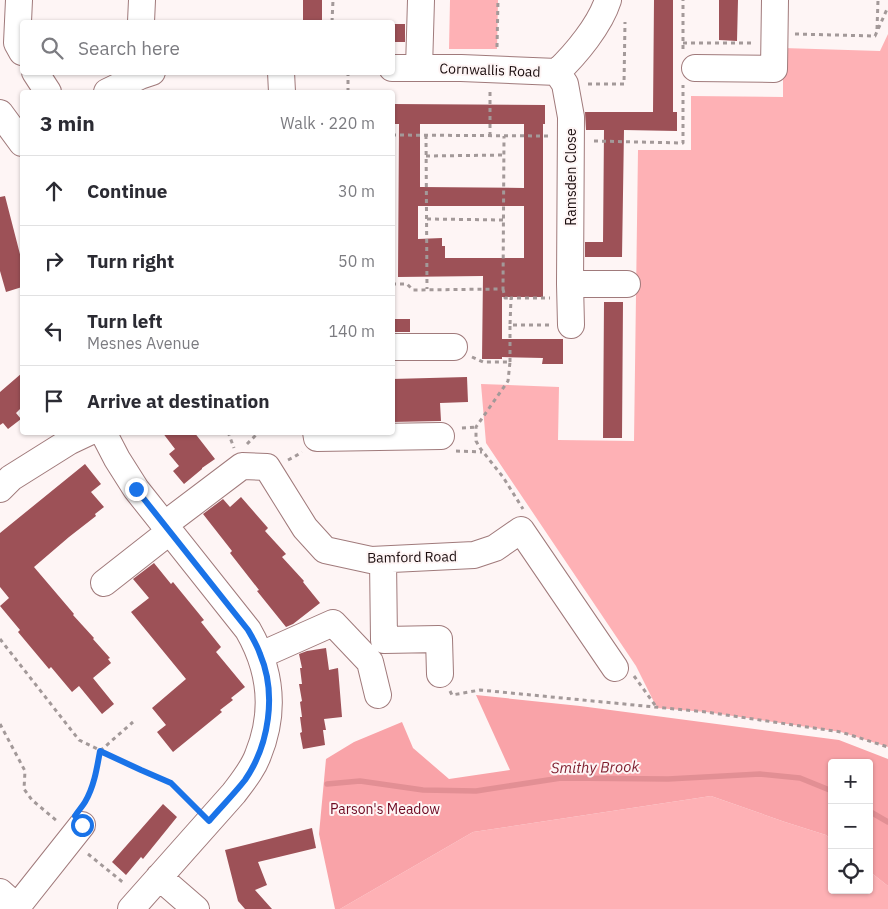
<!DOCTYPE html>
<meta charset="utf-8">
<style>
body{margin:0;font-family:"IBM Plex Sans",sans-serif;background:#f7f7f7;color:#2b2b33}
.controls{position:absolute;right:15px;bottom:15px;display:grid;overflow:hidden;border-radius:5px;box-shadow:0 1px 4px #0004}
.controls button{width:45px;height:45px;display:grid;place-items:center;padding:0;border:0;border-bottom:1px solid #e1e1e2;background:#fff;color:#2b2b33;font:25px sans-serif}
.stop{position:absolute;width:15px;height:15px;margin:-11px;border:4px solid #1a73e8;border-radius:50%;background:#fff}
.stop.end{background:#1a73e8;border-color:#fff;box-shadow:0 1px 5px #0008}
.list{margin:0;padding:0;list-style:none}
h2{display:flex;justify-content:space-between;align-items:center;height:65px;margin:0;padding:0 20px;font-size:21px}
h2 small{font-size:16px;font-weight:400;color:#7c7c81}
.list li{display:grid;grid-template-columns:32px 1fr auto;gap:15px;align-items:center;box-sizing:border-box;height:70px;padding:0 20px;border-top:1px solid #e1e1e2}
.list b{display:block;font-size:19px;white-space:nowrap}
.list p{margin:0;font-size:16px;white-space:nowrap;color:#7c7c81}
.list em{font-size:16px;font-style:normal;color:#7c7c81}
.icon{flex:none;width:28px;height:28px;fill:none;stroke:currentColor;stroke-width:2;stroke-linecap:round;stroke-linejoin:round}
.map{position:relative;flex:none;width:888px;height:909px;overflow:hidden}
.search{position:absolute;background:#fff;box-shadow:0 1px 4px #0004;left:20px;top:20px;width:375px;height:55px;display:flex;align-items:center;gap:12px;box-sizing:border-box;padding:0 18px;border-radius:5px;color:#7c7c81;font-size:19px}
.panel{position:absolute;background:#fff;box-shadow:0 1px 4px #0004;left:20px;top:90px;width:375px;height:345px;border-radius:5px}
.map>svg:first-child{display:block}
</style>
<div class="map">
<svg width="888" height="909" viewBox="0 0 888 909">
<rect width="100%" height="100%" fill="#fef5f5"/>
<path fill="#feb1b5" d="M450,0H498L497,49H449Z
M888,34V747L841,732L706,712L657,708L636,666L486,443L481,384L559,387L558,440L634,441L638,150H691V96L783,97V48L880,51Z
M711,796L785,822L826,835L832,840V890H869V871L888,886V909H340L473,832Z"/>
<path fill="#f9a3a8" d="M476,695L580,706L839,740L888,759V886L869,871V763H832V840L826,835L785,822L711,796L473,832L340,909H335L319,834L326,759L354,742L402,722L413,748L449,779L510,770Z"/>
<g fill="none" stroke-linecap="round" stroke-linejoin="round">
<path stroke="#e28f94" stroke-width="5.5" d="M327,784L360,781L423,790L476,791L561,778L668,779L760,774L800,778L832,791
M869,811L888,822"/>
</g>
<path fill="#9d5157" fill-rule="evenodd" d="M303,0H322V22H303Z
M654,0H673V112H677V131L624,130L622,257H585V242H603L604,130H586L585,112H653Z
M719,0H738L737,41L719,40Z
M392,24H405V42H392Z
M392,104L545,105V124H543V297H502V339H563V364H542L543,358L502,357V359H482L483,276L398,277L399,124H392ZM420,124H524V188L420,187ZM418,206H524V258H445V246H442V238L418,239Z
M5,196L22,262V287L6,292L0,271V197Z
M604,302H623L622,438H603Z
M392,319H410V332H392Z
M22,373V407L16,413L21,419L8,429L3,423L0,425V392Z
M467,377L468,402L440,403L441,421L392,422V379Z
M162,432H194L215,459L202,468V469L184,484L173,471L179,466L169,454L175,449Z
M85,464L101,484L91,492L104,507L95,514L96,516L69,537L34,567L74,614L73,615L94,638L93,639L110,658L108,659L111,663L93,678L114,704L102,714L79,686L72,692L51,667L49,669L18,632L20,630L0,606L9,598L0,587V533Z
M241,497L268,528L265,531L286,554L282,557L304,581L303,582L320,603L293,624L286,627L257,591L259,590L230,553L232,551L203,514L223,499L230,507Z
M154,563L171,584L173,582L204,620L201,622L221,647L216,652L245,687L231,698L233,700L220,710L222,712L173,752L157,732L166,725L152,708L186,679L131,612L149,598L133,579Z
M326,648L329,670L338,668L342,717L324,719L326,730H323L325,745L303,749L300,733L302,732L300,717H302L300,702L302,701L299,684H302L300,668H302L299,654L307,651Z
M163,804L177,817L143,859L141,857L126,875L112,862Z
M312,828L316,848L258,862L267,885L255,890L272,909H245L238,901L225,850Z"/>
<g fill="none" stroke-linecap="round" stroke-linejoin="round">
<g stroke="#a07a7b" stroke-width="28">
<path id="minor" d="M19,0L17,43L22,52
M141,22L142,0
M392,68H461L557,72C576,54 600,25 608,0
M419,68L421,0
M695,68L774,69L775,0
M35,72L48,92
M281,72L282,92
M557,72L565,84L571,117L570,284H627
M107,92L140,76L152,72
M0,113L22,143
M570,284L571,325
M392,347H454
M103,432L117,459L136,489L248,630C271,670 276,711 258,755C253,769 243,781 234,793L131,909
M316,432L317,438L441,436
M0,489L11,478L70,441L89,432
M164,525L242,466L267,467L305,528L325,550L371,560L474,555L495,548L521,530L615,668
M383,560L384,640L439,639L440,674
M104,583L169,532
M261,655L333,623L370,662L378,695
M159,877L196,909
M0,892L19,909
M17,907L82,825"/>
</g>
<path stroke="#a39999" stroke-width="3" stroke-dasharray="4 4" stroke-linecap="butt" d="M332,22L333,0
M877,29L878,0
M795,34L875,36L888,7
M683,43H754
M497,47L498,0
M683,49V0
M588,84H624L625,22
M348,92V72
M392,135L550,136
M426,135L427,289
M490,136V91
M594,141L683,143V85
M426,156L504,155
M427,219L504,220
M392,284H407L413,290L503,289L504,136
M503,289L505,298H511
M549,325H510L511,298H550
M472,357L483,362H510L508,381L476,427V441L480,448L503,477L523,509
M510,362V325
M462,428L476,427
M228,432L234,448
M247,444L259,432
M456,451L482,452
M288,460L294,457L302,452
M0,639L79,740L141,770L171,783L195,806
M634,676L657,708
M450,691L452,695L480,690L706,712L841,732L888,747
M0,724L25,771L24,789L32,800L57,821
M84,804L90,792L95,776L100,751L133,722
M88,854L125,884"/>
<use href="#minor" stroke="#fff" stroke-width="26"/>
</g>
<g fill="none" stroke-linecap="round" stroke-linejoin="round">
<path stroke="#1a73e8" stroke-width="6" d="M82,825L75,816C78,811 82,807 85,802C94,787 97,768 100,751L141,770L171,783L209,821C221,807 234,794 245,780C269,745 277,694 260,654C257,645 252,637 248,630L136,489"/>
</g>
<g text-anchor="middle" dominant-baseline="central" stroke-width="4" stroke-linejoin="round" paint-order="stroke">
<g font-size="14" fill="#1a0d0e" stroke="#fef5f5">
<text transform="translate(490 70) rotate(2)">Cornwallis Road</text>
<text transform="translate(571 177) rotate(-90)">Ramsden Close</text>
<text transform="translate(412 557) rotate(-1)">Bamford Road</text>
</g>
<g font-size="14" fill="#6e0821" stroke="#fef5f5">
<text x="385" y="809">Parson's Meadow</text>
</g>
<g font-size="15" font-style="italic" fill="#7f1e2e" stroke="#fef5f5">
<text transform="translate(595 767) rotate(-1)">Smithy Brook</text>
</g>
</g>
</svg>
<div class="controls">
<button>+</button>
<button>−</button>
<button><svg class="icon" aria-label="locate" viewBox="0 0 24 24"><circle cx="12" cy="12" r="6"/><path d="M12 2v4M12 18v4M2 12h4M18 12h4"/></svg></button>
</div>
<div class="stop" style="left:82px;top:825px"></div>
<div class="stop end" style="left:136px;top:489px"></div>
<div class="search"><svg class="icon" aria-label="search" viewBox="0 0 24 24"><circle cx="10" cy="10" r="6"/><path d="M15 15l6 6"/></svg>Search here</div>
<section class="panel">
<h2>3 min<small>Walk · 220 m</small></h2>
<ul class="list">
<li><svg class="icon" aria-label="ahead" viewBox="0 0 24 24"><path d="M12 20V5M6 11l6-6 6 6"/></svg><div><b>Continue</b></div><em>30 m</em></li>
<li><svg class="icon" aria-label="right" viewBox="0 0 24 24"><path d="M7 20v-9h11M14 6l5 5-5 5"/></svg><div><b>Turn right</b></div><em>50 m</em></li>
<li><svg class="icon" aria-label="left" viewBox="0 0 24 24"><path d="M17 20v-9H6M10 6l-5 5 5 5"/></svg><div><b>Turn left</b><p>Mesnes Avenue</p></div><em>140 m</em></li>
<li><svg class="icon" aria-label="arrive" viewBox="0 0 24 24"><path d="M6 21V4h12l-3 4 3 4H6"/></svg><div><b>Arrive at destination</b></div></li>
</ul>
</section>
</div>
